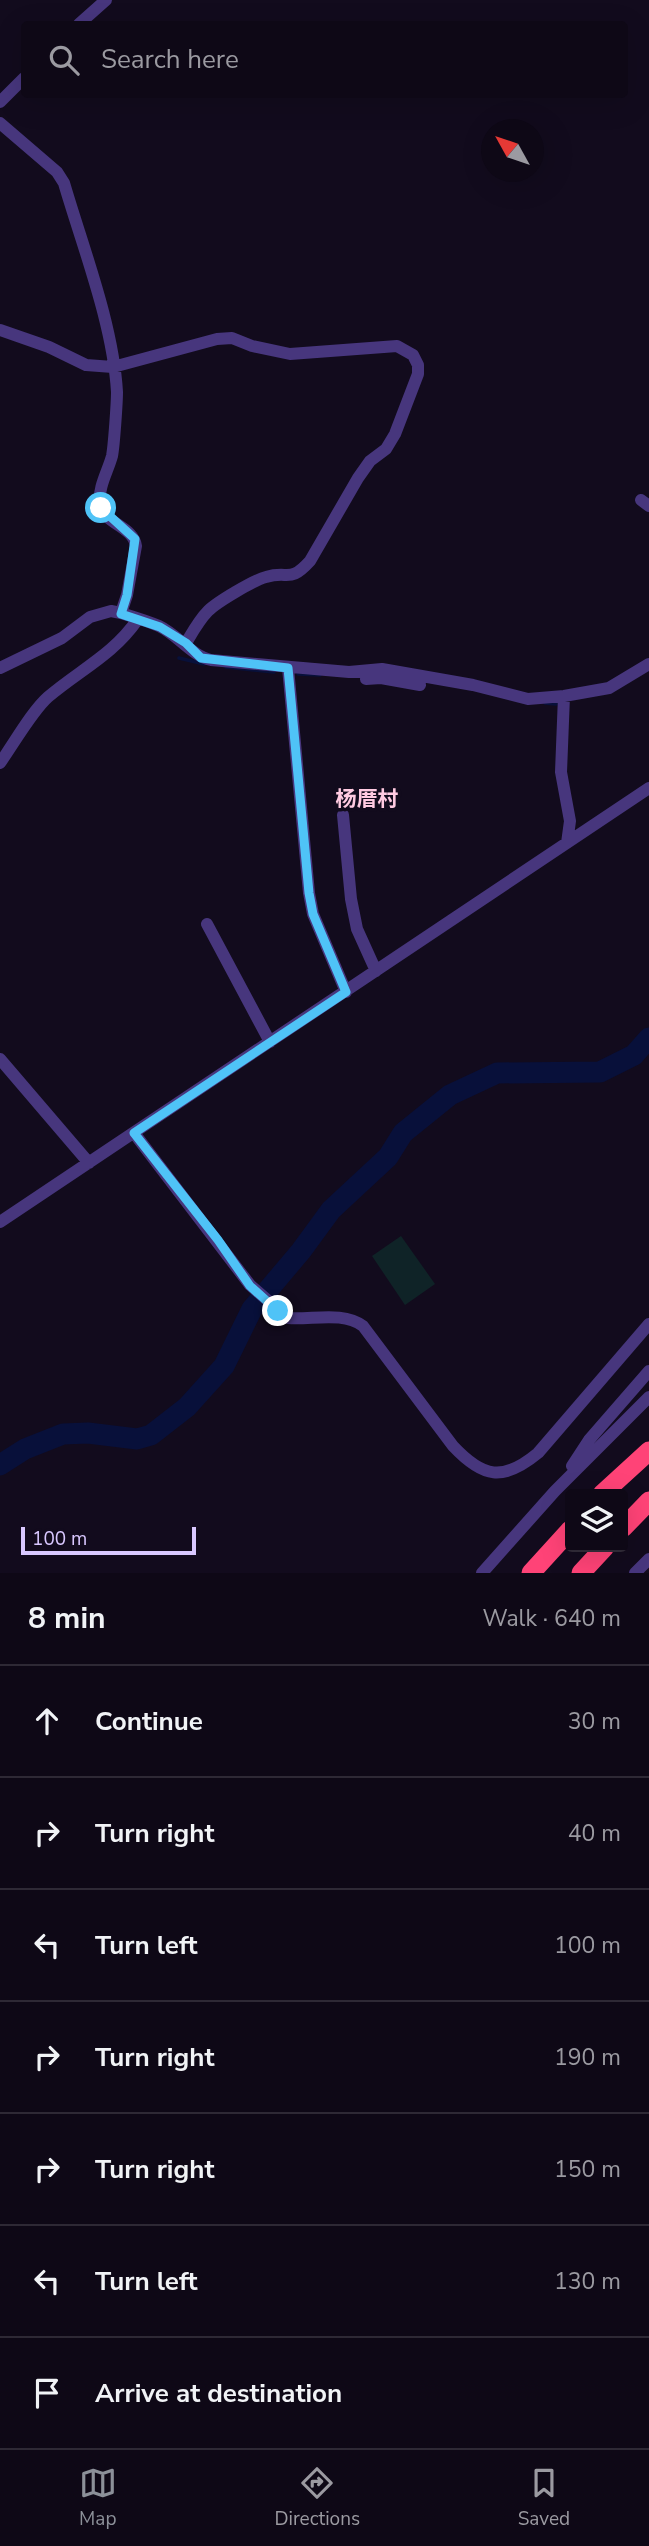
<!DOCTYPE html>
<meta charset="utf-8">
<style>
body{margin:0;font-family:"Nunito Sans","Noto Sans SC",sans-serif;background:#1c1623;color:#f1f3f6}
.controls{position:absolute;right:21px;bottom:21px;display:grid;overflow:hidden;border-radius:7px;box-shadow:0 7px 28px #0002}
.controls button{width:63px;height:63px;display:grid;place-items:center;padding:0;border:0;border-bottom:2px solid #2e2935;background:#0e0816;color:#f1f3f6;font:35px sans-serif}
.compass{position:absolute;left:481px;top:119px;width:63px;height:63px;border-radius:50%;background:#0e0816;box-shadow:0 7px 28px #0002;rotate:310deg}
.scale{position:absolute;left:21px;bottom:18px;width:175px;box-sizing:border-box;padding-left:7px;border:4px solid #d9c8ff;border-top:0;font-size:19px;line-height:24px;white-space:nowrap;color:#d9c8ff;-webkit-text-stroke:5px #120b1d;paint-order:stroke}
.stop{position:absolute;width:21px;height:21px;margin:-16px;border:5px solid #4fc3f7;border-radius:50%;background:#fff}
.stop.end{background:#4fc3f7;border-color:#fff;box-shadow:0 2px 7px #0008}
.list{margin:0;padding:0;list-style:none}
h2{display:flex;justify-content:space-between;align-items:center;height:91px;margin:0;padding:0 28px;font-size:30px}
h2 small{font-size:23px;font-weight:400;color:#9b9aa1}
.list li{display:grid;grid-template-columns:46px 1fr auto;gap:21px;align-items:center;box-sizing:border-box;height:112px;padding:0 28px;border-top:2px solid #2e2935}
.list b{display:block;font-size:26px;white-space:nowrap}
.list em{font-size:23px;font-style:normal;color:#9b9aa1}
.icon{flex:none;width:38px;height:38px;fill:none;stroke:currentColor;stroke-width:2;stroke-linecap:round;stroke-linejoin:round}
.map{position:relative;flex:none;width:649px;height:1573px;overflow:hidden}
.search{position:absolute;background:#0e0816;box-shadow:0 7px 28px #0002;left:21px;right:21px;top:21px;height:77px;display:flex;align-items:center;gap:18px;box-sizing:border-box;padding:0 24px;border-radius:7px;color:#9b9aa1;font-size:26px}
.sheet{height:875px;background:#0e0816}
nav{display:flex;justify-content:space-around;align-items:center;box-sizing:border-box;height:98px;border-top:2px solid #2e2935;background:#0e0816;font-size:19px;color:#9b9aa1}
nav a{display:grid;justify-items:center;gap:4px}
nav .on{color:#8c9099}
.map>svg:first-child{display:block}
</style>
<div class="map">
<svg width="649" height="1573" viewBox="0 0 649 1573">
<rect width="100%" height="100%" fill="#120b1d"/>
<path fill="#0f2327" d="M401,1236L435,1284L405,1305L372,1256Z"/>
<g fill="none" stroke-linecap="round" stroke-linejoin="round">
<path stroke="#08103a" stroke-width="3.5" d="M179,658L204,664
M226,667L274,672
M298,674L320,675
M545,703L556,704"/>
<path stroke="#08103a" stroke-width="21" d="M0,1465L25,1449L63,1434L88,1433L137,1439L151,1435L187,1407L224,1366L252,1309L301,1251L331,1210L388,1157L403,1133L450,1095L497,1073L600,1072L634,1055L649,1038"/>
<path stroke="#47367d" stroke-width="12" d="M79,24L106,0
M0,102L24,78
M0,123L57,172L64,183C83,248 113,324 117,392C117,402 114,446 112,456C108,471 98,487 100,503C102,524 133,525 136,546L127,595L121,613L111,611L90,617L62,638L0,668
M0,330L49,347L86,365L113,367L217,339L232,338L252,346L290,354L397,346L413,355L418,365V374L395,434L386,449L370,461L358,478L310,561C289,584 289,570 266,577C254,580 217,602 208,611C199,620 192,633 186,643
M641,500L649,506
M121,613C134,617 148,621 159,626C178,635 192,656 211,660L349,672L382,669L473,685L528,699L564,696L609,688L649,664
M288,668L309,893L313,914L346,992
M366,679L381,678L420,685
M564,696L561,772L570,821L567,843
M0,763C13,745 32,711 48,697C81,669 113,655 138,619
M343,815L351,899L357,929L376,971
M207,924L270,1042
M0,1059L89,1163
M134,1133L250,1285L288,1318C312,1320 343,1311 363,1326L453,1446C483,1478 503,1482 538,1453L649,1324
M0,1222L649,788
M572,1466L589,1440L649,1371
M482,1573L555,1491L649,1397
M635,1573L649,1559"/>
<path stroke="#ff4377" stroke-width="19" d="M602,1494L649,1451
M623,1528L649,1501
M531,1573L570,1530
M581,1573L605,1547"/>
</g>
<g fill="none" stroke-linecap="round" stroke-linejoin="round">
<path stroke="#4fc3f7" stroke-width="9" d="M101,508L135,539L127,595L121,614L160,627L186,643L201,658L288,668L309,893L313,914L346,992L134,1133L218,1240L250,1286L278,1311"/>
</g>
<g text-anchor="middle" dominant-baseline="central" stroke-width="7" stroke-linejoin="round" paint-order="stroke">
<g font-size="21" font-weight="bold" fill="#ffcae1" stroke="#120b1d">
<text x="367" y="799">杨厝村</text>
</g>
</g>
</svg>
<div class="controls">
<button><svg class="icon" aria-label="layers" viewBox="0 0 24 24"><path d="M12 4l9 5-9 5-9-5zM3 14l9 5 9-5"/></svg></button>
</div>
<svg class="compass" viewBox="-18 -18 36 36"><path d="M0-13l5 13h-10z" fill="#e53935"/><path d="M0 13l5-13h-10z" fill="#9b9aa1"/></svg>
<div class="scale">100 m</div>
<div class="stop" style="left:101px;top:508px"></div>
<div class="stop end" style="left:278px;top:1311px"></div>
<div class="search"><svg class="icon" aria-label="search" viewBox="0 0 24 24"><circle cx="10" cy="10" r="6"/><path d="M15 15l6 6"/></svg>Search here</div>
</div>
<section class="sheet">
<h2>8 min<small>Walk · 640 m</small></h2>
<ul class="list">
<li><svg class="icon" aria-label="ahead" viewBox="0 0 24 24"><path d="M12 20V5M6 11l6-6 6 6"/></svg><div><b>Continue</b></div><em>30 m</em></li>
<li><svg class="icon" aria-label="right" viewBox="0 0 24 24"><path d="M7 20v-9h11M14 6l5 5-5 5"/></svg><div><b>Turn right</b></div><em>40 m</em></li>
<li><svg class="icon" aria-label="left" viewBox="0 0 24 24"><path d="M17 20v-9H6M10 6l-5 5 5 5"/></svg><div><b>Turn left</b></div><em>100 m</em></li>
<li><svg class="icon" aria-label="right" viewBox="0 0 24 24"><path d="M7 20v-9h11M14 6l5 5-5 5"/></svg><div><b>Turn right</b></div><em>190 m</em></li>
<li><svg class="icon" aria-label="right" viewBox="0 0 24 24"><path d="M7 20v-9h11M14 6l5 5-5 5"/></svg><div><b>Turn right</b></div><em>150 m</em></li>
<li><svg class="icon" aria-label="left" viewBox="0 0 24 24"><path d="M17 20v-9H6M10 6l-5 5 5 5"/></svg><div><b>Turn left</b></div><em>130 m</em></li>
<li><svg class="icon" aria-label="arrive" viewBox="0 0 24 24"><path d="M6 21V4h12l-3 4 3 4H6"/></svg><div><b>Arrive at destination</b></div></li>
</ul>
</section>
<nav>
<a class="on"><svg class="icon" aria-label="map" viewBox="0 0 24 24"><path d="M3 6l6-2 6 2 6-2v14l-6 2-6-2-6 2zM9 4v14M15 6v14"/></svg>Map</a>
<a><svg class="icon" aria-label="directions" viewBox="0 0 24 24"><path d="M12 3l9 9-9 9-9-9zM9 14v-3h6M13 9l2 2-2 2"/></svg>Directions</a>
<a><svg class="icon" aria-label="saved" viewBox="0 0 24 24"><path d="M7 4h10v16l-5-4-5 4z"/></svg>Saved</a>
</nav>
